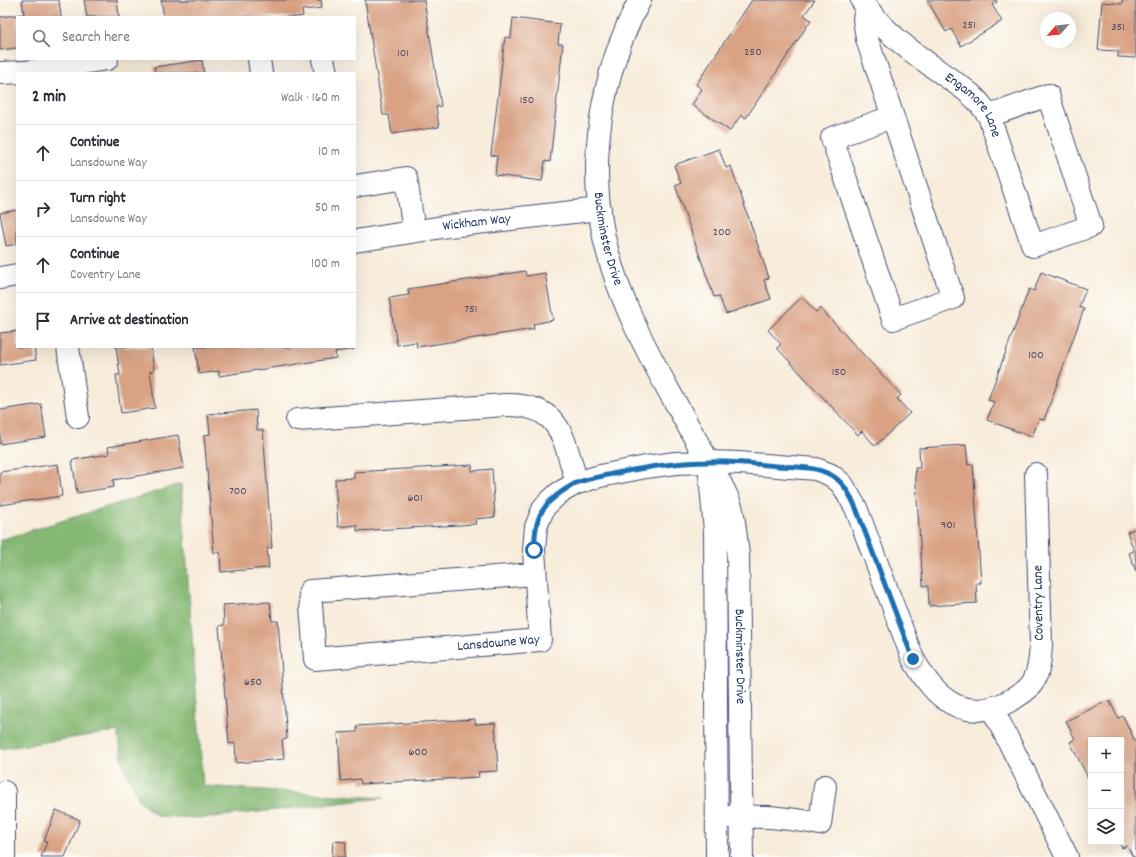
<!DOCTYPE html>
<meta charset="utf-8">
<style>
body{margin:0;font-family:Dekko,sans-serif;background:#f2f2f3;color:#2b2b33}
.controls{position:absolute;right:12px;bottom:12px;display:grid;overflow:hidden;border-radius:0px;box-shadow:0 4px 16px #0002}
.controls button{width:36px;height:36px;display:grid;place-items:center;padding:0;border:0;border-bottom:1px solid #e1e1e2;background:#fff;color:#2b2b33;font:20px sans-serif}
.compass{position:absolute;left:1040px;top:12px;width:36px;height:36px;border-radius:50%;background:#fff;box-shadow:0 4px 16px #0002;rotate:242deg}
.stop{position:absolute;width:12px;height:12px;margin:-9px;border:3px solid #1f6fb2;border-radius:50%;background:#fff}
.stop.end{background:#1f6fb2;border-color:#fff;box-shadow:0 1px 4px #0008}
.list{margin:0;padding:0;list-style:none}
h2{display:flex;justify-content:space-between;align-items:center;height:52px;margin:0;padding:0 16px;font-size:17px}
h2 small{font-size:13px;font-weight:400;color:#7c7c81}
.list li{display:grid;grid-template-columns:26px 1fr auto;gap:12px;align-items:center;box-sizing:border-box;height:56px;padding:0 16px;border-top:1px solid #e1e1e2}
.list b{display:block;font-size:15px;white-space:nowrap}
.list p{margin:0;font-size:13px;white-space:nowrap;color:#7c7c81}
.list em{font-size:13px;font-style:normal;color:#7c7c81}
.icon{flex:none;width:22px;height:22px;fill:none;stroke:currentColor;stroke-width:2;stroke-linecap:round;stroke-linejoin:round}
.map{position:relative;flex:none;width:1136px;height:857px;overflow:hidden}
.search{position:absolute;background:#fff;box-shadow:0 4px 16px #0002;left:16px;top:16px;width:340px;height:44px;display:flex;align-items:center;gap:10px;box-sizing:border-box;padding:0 14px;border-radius:0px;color:#7c7c81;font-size:15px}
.panel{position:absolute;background:#fff;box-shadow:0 4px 16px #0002;left:16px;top:72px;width:340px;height:276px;border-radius:0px}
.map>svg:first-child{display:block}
</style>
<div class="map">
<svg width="1136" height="857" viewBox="0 0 1136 857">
<rect width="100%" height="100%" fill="#fdfcf7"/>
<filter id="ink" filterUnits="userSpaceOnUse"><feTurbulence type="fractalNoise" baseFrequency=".025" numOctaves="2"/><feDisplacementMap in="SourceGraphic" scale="8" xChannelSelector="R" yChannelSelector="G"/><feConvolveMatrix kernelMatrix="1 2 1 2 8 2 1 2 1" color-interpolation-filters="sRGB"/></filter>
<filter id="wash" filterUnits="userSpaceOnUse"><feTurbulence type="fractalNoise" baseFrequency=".012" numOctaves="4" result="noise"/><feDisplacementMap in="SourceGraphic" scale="16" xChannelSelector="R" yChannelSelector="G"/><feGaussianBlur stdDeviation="0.9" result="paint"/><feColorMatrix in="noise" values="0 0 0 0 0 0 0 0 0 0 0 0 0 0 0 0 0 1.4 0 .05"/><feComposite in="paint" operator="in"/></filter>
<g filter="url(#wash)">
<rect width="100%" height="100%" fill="#f8ecda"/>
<path fill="#85b873" stroke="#507468" d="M181,484L203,786L383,798L204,818L157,816L139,800L123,764L118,731L0,749V540Z"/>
<g id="blocks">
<path fill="#d9a284" d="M22,0H59L61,17H17V48L0,50V17L24,14Z
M84,0H117L119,17H87Z
M161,0H321L322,8L302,10L303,16L296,17H164Z
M365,0H424L441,106L436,107L439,127L392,134L389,115H383Z
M752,0H815L804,15L811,20L746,118L741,115L730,131L692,105L702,89L696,85Z
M927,0H996L997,2L992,5L1002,21L961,46L951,29L946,32Z
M1122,0H1136V58L1118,57V51L1098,50L1102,2L1122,4Z
M513,18L560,24L558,44H563L550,162L545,161L542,181L495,175L497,156L491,155L505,37L511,38Z
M202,60L204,73H155L154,67Z
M719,149L726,168L731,166L769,278L764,280L771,299L726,314L719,296L714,297L675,185L681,183L674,165Z
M17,210V244L6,246L0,213Z
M525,271L526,276L545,273L553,320L533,324L534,329L417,347L416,342L397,345L389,298L409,295L408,289Z
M1041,272L1086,289L1079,307L1084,309L1044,420L1039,419L1032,437L987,420L994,402L988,400L1029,289L1034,291Z
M802,297L816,312L820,308L901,395L897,399L910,413L875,446L862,431L858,435L777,348L781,344L768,330Z
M17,331V347H34L36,360L0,365V333Z
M116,347H151L154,371H150L155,408L121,413L116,375H120Z
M195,347H355V349L335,352L336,358L219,376V371L199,374Z
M41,404L46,437L0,444V410Z
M256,410L257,430H263L272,548H267L269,568L221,572L220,552L214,553L204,435L210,434L208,414Z
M178,435L184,468L113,480L114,487L77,493L72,460L109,454L108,447Z
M966,445L968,465L973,464L981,583H976L977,603L929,606L928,586H923L915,468H920L919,448Z
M58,464L62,496L0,505V472Z
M472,465V471L492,469L495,517L475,519L476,524L357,531V525L338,527L335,479L354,478V472Z
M1136,528V572L1129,553L1134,551L1127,532Z
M270,602L272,621H278L287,739L282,740L284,759L236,763L235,743L229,744L219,626L224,625L223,605Z
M1109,700L1118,718L1123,716L1136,743V857H1133L1127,846L1122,848L1119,842H1121V740H1091V784L1070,742L1075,739L1066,721Z
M475,719V724L495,723L498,771L478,772L479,777L361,784L360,779L341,781L338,733L357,732V726Z
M56,810L80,820L65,857H41L47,842L44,841Z
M333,841L346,842L345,857H332Z"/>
</g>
</g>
<g filter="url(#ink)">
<use href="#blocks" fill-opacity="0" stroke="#3c4b71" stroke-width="1"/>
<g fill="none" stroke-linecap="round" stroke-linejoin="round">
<g stroke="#3c4b71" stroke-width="24">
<g id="minor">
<path id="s1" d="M640,0C602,71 587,158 604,237C616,293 643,344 670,393C683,416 695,439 708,461C717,477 727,492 732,510C735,525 736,540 738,555L742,857"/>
<path id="s2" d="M862,1C888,39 927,62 964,89C975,97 982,105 989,116L1033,246L1091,226L1048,95L989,116"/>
<path d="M867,9L864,18L867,39L953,298L893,319L832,138L892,117"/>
<path d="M259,59L261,73"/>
<path d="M323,59L326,73"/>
<path d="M0,73L25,72L107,59"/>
<path d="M355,186L406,178L414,231"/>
<path id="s3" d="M355,241L449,226L600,209"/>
<path d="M0,278L17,275"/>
<path d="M68,347L78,417"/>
<path d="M297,420L505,405C562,404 563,438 577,483"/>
<path d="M710,475L715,531L717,857"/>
<path id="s4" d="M534,574L310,591L315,659L540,640L534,550L536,527L544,507L559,493L577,483L600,476L646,467L676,463L709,462L739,463L816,469L831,475L842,484L856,508L913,659C922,674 931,689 945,699C967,716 995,711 1016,697C1023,693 1031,687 1034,680C1040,669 1040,657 1041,645L1036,474"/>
<path d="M992,708L1067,857"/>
<path d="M726,817C758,815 789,818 820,824L825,786"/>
<path d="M4,857V792"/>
</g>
</g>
<use href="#minor" stroke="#fff" stroke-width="22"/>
</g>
</g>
<g fill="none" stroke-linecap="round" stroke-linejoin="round" filter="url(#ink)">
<path stroke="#1f6fb2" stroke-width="5" d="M534,550C535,536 535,519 545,507C552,497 565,489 576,483C589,478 604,476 617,473C647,467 677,462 708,462C731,461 754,464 778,466C795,467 815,466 831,475C844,482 850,495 856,508L913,659"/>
</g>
<g text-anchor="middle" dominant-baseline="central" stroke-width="3" stroke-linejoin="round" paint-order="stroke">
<g font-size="12" fill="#4a4c68">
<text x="969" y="25">251</text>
<text x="1118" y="27">351</text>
<text x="753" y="52">250</text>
<text x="403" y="53">101</text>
<text x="527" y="100">150</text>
<text x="722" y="232">200</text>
<text x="471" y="309">751</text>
<text x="1036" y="355">100</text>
<text x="839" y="372">150</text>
<text x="238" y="491">700</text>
<text x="415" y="498">601</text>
<text x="948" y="525">901</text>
<text x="253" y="682">650</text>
<text x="418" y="752">600</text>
</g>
<g font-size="14" fill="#1b2f5e" stroke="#fdfcf7">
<text stroke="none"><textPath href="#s2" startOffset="154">Engamore Lane</textPath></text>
<text stroke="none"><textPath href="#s3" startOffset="123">Wickham Way</textPath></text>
<text stroke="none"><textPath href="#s1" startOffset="247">Buckminster Drive</textPath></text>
<text transform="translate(1039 603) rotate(-91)">Coventry Lane</text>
<text stroke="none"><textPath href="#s4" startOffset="477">Lansdowne Way</textPath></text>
<text stroke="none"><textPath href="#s1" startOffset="694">Buckminster Drive</textPath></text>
</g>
</g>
</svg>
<div class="controls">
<button>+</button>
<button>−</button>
<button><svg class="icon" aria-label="layers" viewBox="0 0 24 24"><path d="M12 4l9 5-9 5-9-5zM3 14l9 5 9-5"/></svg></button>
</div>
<svg class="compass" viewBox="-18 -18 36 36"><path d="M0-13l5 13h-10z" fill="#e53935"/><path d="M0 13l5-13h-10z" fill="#7c7c81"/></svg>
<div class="stop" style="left:534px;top:550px"></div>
<div class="stop end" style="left:913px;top:659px"></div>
<div class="search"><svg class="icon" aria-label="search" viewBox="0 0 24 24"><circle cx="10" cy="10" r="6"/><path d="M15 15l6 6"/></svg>Search here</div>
<section class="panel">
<h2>2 min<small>Walk · 160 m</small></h2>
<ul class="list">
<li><svg class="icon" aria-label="ahead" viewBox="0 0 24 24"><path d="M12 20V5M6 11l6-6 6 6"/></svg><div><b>Continue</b><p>Lansdowne Way</p></div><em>10 m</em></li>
<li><svg class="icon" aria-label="right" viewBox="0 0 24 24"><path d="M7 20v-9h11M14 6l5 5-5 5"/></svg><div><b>Turn right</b><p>Lansdowne Way</p></div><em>50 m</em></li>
<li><svg class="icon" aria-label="ahead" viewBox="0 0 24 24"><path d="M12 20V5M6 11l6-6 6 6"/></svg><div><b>Continue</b><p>Coventry Lane</p></div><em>100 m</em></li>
<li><svg class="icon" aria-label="arrive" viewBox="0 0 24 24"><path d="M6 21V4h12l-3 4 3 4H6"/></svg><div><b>Arrive at destination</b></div></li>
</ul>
</section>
</div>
